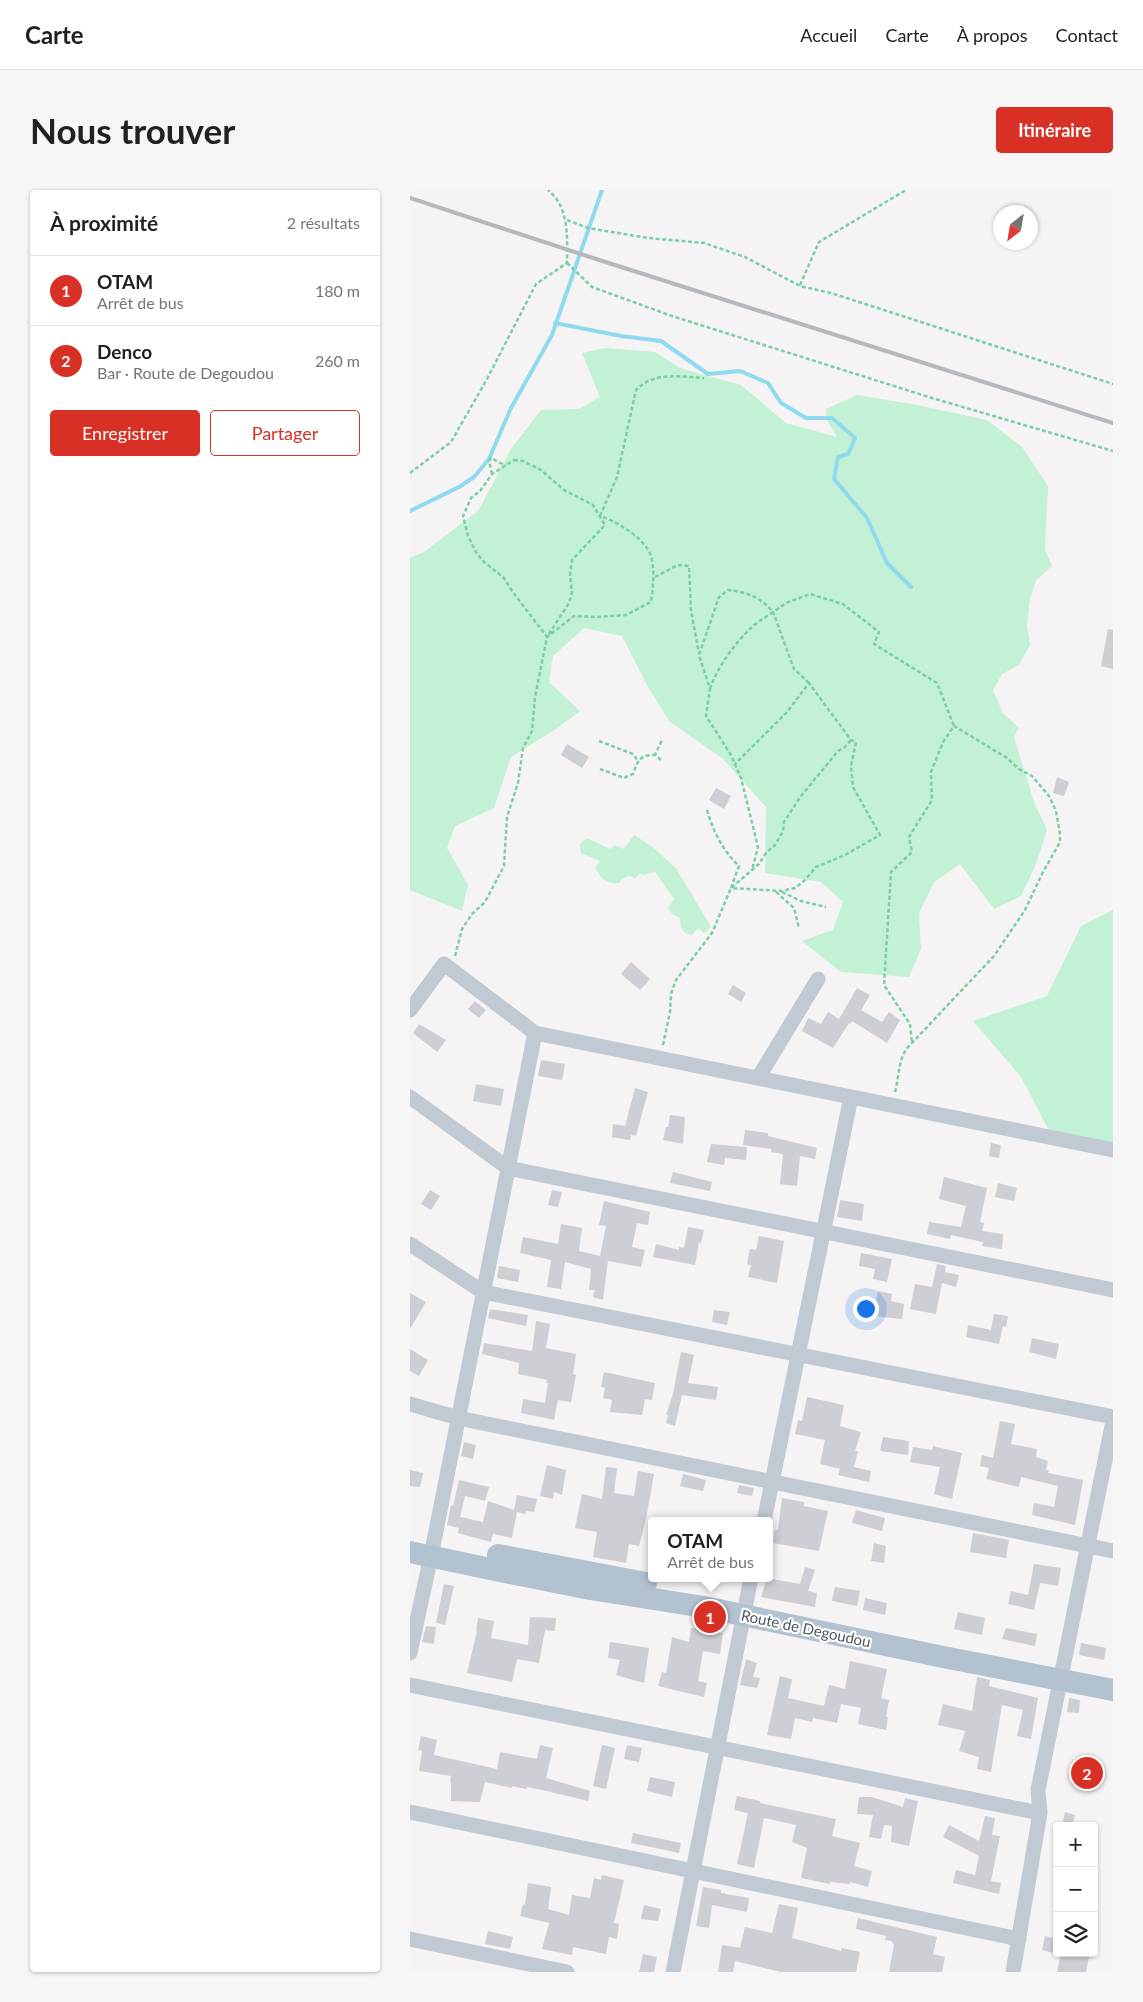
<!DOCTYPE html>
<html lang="fr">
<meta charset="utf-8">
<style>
body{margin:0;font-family:Lato,sans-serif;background:#f6f6f6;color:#202124}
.controls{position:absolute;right:15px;bottom:15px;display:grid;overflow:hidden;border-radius:5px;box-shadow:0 1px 4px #0004}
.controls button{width:45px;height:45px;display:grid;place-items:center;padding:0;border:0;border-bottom:1px solid #e0e0e0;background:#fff;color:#202124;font:25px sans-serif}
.compass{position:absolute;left:583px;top:15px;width:45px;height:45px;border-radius:50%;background:#fff;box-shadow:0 1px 4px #0004;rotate:211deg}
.you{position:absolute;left:455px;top:1118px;width:18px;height:18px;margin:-12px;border:4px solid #fff;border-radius:50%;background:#1a73e8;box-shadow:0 0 0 8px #1a73e833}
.badge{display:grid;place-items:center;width:32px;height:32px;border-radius:50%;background:#d93025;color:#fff;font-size:16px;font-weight:700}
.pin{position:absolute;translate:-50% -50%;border:2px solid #fff;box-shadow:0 1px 5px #0006}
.popup{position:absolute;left:238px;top:1327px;width:125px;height:65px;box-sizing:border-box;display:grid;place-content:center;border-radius:5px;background:#fff;filter:drop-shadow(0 1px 4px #0005);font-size:16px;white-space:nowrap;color:#757577}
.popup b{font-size:19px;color:#202124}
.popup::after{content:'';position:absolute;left:50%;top:100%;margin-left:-10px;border:10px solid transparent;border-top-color:#fff}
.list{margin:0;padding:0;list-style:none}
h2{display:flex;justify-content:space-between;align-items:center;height:65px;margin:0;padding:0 20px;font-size:21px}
h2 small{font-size:16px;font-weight:400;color:#757577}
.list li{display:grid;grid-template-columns:32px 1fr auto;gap:15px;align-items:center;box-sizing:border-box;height:70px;padding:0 20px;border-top:1px solid #e0e0e0}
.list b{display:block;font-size:19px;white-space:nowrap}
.list p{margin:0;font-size:16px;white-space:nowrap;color:#757577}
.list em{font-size:16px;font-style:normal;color:#757577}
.actions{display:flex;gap:10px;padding:15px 20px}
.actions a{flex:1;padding:11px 0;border:1px solid #d93025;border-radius:5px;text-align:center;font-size:18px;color:#d93025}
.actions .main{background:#d93025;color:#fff}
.icon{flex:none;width:28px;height:28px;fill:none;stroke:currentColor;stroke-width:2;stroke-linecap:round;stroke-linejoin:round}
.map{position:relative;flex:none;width:703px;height:1782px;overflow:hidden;border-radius:5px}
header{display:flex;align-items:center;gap:30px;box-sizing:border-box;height:70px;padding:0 25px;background:#fff;border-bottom:1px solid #e0e0e0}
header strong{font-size:24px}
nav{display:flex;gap:28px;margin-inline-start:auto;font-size:18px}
.intro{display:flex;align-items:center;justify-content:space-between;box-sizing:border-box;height:120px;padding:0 30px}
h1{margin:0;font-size:35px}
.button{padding:12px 22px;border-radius:5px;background:#d93025;color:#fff;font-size:18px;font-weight:700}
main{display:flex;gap:30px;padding:0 30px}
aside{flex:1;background:#fff;border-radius:5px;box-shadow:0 1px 4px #0004}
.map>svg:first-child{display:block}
</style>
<header>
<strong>Carte</strong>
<nav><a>Accueil</a><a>Carte</a><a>À propos</a><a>Contact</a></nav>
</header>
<div class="intro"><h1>Nous trouver</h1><a class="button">Itinéraire</a></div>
<main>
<aside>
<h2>À proximité<small>2 résultats</small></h2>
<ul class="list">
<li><span class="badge">1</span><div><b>OTAM</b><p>Arrêt de bus</p></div><em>180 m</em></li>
<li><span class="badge">2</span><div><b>Denco</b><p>Bar · Route de Degoudou</p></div><em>260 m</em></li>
</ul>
<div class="actions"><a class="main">Enregistrer</a><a>Partager</a></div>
</aside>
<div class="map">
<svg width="703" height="1782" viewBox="0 0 703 1782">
<rect width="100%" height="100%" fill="#f5f3f3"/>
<path fill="#c3f1d5" d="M195,158L245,162L270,178L331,195L376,233L427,247L417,230L416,219L447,205L507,215L577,230L612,257L638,296L635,360L642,376L626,390L620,409L617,436L620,455L609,475L592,484L583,500L593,523L609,538L604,547L624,612L637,640L626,674L611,706L584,719L550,674L524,692L509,723L511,759L499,787L431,782L392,751L423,740L433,712L411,692L355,683L356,617L313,569L259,531L237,495L212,446L174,438L143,466L139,492L170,521L146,539L101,567L84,618L45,636L37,658L58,695L52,721L0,700V368L14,362L68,321L101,259L131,220L169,219L190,207L172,163Z
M224,645L241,656L266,678L301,737L294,743L288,738L282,745C272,743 270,738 270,728L262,724L258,718L264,709L245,682L233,685L230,683L225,688L219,686L213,688L209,693C196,694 191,689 185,678L190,671L171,663L170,654L177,648L200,659L205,655L214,659Z
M703,720V960L643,948L611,887L563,831L637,806L671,736Z"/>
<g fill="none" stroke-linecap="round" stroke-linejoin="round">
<path stroke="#90daee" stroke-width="4" d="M145,133L211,146L251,151L298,184L330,181L358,193L371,213L396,228H422L445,248L438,264L428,267L424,289L457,328L477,373L501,397
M0,321L49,297L64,287L79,269L101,218L142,145L192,0"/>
</g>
<path fill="#cdcfd5" d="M698,439L703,440V479L691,476Z
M157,554L179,567L172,578L151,565Z
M647,587L659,592L654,606L643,603Z
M306,598L321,606L314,619L299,610Z
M221,772L240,789L230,800L211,784Z
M323,795L336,803L331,812L318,804Z
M447,798L460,805L451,820L472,832L479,822L490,830L477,853L442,831L440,834L439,833L423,858L392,841L398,828L411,834L418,822L429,829Z
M65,811L76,820L69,828L58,819Z
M9,834L36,850L27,862L3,843Z
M131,870L155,874L152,890L128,886Z
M66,894L94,899L91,916L63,911Z
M225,898L238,902L226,946L221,945L220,950L202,947L203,934L215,936Z
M260,925L275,927L273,954L253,950L256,937H258Z
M335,940L358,943V946L407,958L405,969L390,966L387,996L370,994L373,964L361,962V959L333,955Z
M581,953L591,955L589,968L579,966Z
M301,954L337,957L336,970L315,968L314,975L297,972Z
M263,982L302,992L300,1001L260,993Z
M534,987L577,998L570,1032L574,1033L572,1041L593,1044L592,1059L572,1056L573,1052L541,1045L540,1049L517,1044L519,1032L551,1037L556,1016L529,1009Z
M588,993L607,998L604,1011L585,1007Z
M20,1000L30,1006L21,1020L11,1014Z
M142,1000L152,1002L148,1017L138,1015Z
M430,1010L454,1014L452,1031L427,1027Z
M194,1011L240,1022L238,1035L227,1033L222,1057L235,1060L231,1077L198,1071L193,1110L183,1107L185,1100H179L181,1079L155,1072L151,1099L137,1097L141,1070L110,1063L113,1047L148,1054L151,1034L172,1038L169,1061L190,1066L196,1036L189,1035Z
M278,1037L294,1040L291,1053L289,1052L285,1075L243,1067L246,1054L269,1060V1057L274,1058Z
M349,1046L374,1051L367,1093L338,1087L341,1075L337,1074L340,1059L346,1060Z
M451,1063L482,1069L477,1092L463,1089L465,1079L449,1076Z
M527,1074L536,1076L535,1082L549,1085L546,1097L532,1093L526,1124L500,1119L505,1094L522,1097Z
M89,1076L110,1080L108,1092L87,1088Z
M468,1101L482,1104L481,1111L494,1114L492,1129L463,1126Z
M0,1103L16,1112L0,1139Z
M80,1119L118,1125L116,1136L78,1128Z
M304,1120L320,1122L317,1135L302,1132Z
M584,1124L598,1126L596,1137L593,1136L589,1154L556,1147L558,1135L581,1140Z
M126,1131L140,1134L136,1158L166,1164L163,1184L166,1185L161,1212L148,1210L144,1230L111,1223L113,1209L135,1213L138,1193H136L137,1190L108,1184L109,1173L72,1164L74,1153L122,1161Z
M622,1148L649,1154L646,1169L619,1162Z
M0,1159L18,1170L9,1186L0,1181Z
M271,1162L284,1165L278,1193L308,1197L306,1210L272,1205L265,1236L256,1233L258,1225H256L263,1204Z
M194,1182L245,1193L242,1210L235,1209L232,1225L200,1222L202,1210L193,1208L195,1198L191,1197Z
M397,1207L434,1215L430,1236L451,1242L445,1261H448L444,1277L461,1281L459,1292L428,1285L430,1279L410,1274L415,1250L385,1244L388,1230L392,1231Z
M590,1231L605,1234L601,1254L627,1259L626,1267L638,1271L636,1280H639L638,1283L673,1290L665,1335L622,1325L624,1313L644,1317L648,1296L611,1287L609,1297L576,1289L579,1278L570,1276L572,1265L583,1268Z
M473,1247L499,1251L498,1265L470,1261Z
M54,1252L66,1255L63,1269L51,1266Z
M523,1256L552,1263L542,1309L524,1304L530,1277L500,1272L503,1257L522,1260Z
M137,1275L156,1280L152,1305L144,1302L143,1309L130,1306Z
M196,1277L207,1278L204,1303L224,1306L228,1281L244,1284L236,1329L229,1356L219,1354L216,1373L183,1367L187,1342L165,1338L172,1304L192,1309Z
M0,1280L13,1283L10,1297L0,1296Z
M273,1284L296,1290L293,1301L270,1296Z
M49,1290L79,1297L75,1311L55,1306L50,1327L73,1332L78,1311L104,1320L107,1305L127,1309L124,1322L116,1321L115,1324L107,1322L102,1348L83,1344L81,1352L48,1343L49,1338L37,1335L41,1315L43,1316Z
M329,1295L344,1298L342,1306L327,1303Z
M372,1308L394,1312V1316L418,1321L409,1361L363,1353L365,1340H368Z
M446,1320L475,1328L472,1341L442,1333Z
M563,1343L599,1350L596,1368L560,1362Z
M464,1353L476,1356L474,1373L461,1371Z
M624,1374L651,1378L648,1396L630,1393L624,1420L598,1414L601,1401L618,1405Z
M395,1377L405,1380L398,1401L407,1403L405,1417L351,1407L357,1388L390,1394Z
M34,1394L44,1396L35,1435L26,1433Z
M425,1397L450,1401L447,1416L422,1411Z
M455,1408L477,1413L475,1425L453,1420Z
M548,1422L575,1428L572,1445L544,1439Z
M120,1427L146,1428L145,1441L135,1440L129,1473L107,1469L102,1492L57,1483L67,1441H66L68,1428L84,1431L81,1448L118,1455Z
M16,1436L26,1437L24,1454L12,1452Z
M281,1438L313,1443L310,1464L293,1461L288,1491L297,1493L294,1507L248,1496L252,1482L256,1483L262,1447L279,1452Z
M596,1438L627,1444L625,1456L592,1449Z
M200,1452L239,1458L234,1493L206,1485L210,1470L198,1468Z
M671,1453L696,1458L694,1470L669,1465Z
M336,1469L347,1473L343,1487L350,1488L347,1498L330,1495Z
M440,1471L477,1479L471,1508L479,1510L476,1527H478L476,1540L448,1534L451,1518L431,1514L427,1533L403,1528L402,1532L385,1528L381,1549L357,1545L370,1486L382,1489L378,1508L414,1516L419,1495L435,1499Z
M567,1487L580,1490L579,1496L628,1508L621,1549L607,1546L613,1520L592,1515L581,1582L567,1579L569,1567L549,1561L555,1541L528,1535L533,1514L562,1521Z
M659,1508L670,1510L669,1523L657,1522Z
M11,1546L27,1550L24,1565L87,1579L90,1562L127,1569L130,1555L143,1558L136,1588L180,1601L178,1611L141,1602L117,1597L116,1599L102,1596V1598L75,1592L70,1612L41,1611V1592H40L41,1586L9,1581L12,1561L8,1560Z
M192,1555L205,1558L196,1599L183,1596Z
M217,1555L232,1558L229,1572L214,1569Z
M240,1587L265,1592L262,1607L237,1601Z
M327,1606L350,1611V1613L426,1629L422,1646L450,1653L444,1676L462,1681L458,1697L440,1692V1694L420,1692V1694L391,1688L397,1658L382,1652L386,1635L354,1628L344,1678L327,1674L338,1623L324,1620Z
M449,1607H462L493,1617L495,1608L508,1611L499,1656L481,1652L482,1636L474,1635L471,1649L459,1647L463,1625L447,1624Z
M655,1622L665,1625L662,1636H652Z
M575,1626L585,1628L582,1645L590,1646L581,1691L591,1693L589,1704L543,1693L546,1680L565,1685L569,1666L533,1647L539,1635L569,1651Z
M223,1643L271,1653L269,1663L221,1653Z
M192,1685L214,1690L204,1733L209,1734L207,1749L199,1747L196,1764L163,1757L162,1765L132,1759L139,1733L110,1726L113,1714L115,1715L118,1693L141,1697L138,1719L159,1725L162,1705L180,1708L184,1688L191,1690Z
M293,1697L311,1700V1703L339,1708L337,1722L302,1715L299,1738L286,1736Z
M369,1714L388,1718L382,1748L431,1761L432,1758L450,1762L446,1782H371L325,1771L323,1782H308L312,1755L330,1758L335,1737L362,1743Z
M234,1715L251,1719L248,1731L231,1729Z
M448,1728L527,1747L523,1764L535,1767L532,1782H479L484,1754L482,1753V1751L475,1750L476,1746L446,1739Z
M78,1741L103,1747L100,1759L75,1754Z
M635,1746L647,1749V1764L632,1760Z
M651,1763H680L676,1782H647Z
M233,1764L247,1767L244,1782H229Z"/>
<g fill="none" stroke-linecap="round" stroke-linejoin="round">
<path stroke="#7ad0a6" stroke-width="2.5" stroke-dasharray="4 2.5" stroke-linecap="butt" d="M157,30L178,38L238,48L294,53L335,67L390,96L421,103L703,194
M157,73L182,97L262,126L522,208L703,261
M390,95L409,52L496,0
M104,270L113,271L131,280L154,300L183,315L195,335L162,370L160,385L162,402L159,413L137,447L102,401L94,388L74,372L67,364L58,346L53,326L61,308L70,301L82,284Z
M0,283L41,252L77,189L126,94L157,73C157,48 160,18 138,0
M82,284L79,271L81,268L96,276
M190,326L207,287L226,200C244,181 270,187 294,188
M245,387L268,375L279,376L281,421L289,463
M399,493L384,479L363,422L376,413L400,404L433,414L469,442L464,454L527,493L544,536
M300,499C307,478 324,454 341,438C347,432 356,427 363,422C351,407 336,402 318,400L309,407L289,465L300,499L296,526L321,565L331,588L348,657L342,680
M189,551L223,564L228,571
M251,570L245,565L252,550
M190,579L214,588L223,584C228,571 229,565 245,565
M297,620C303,641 313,661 329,676L321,698L371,701L385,698L395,690L406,677L435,665L470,645L443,597L441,576L446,552L441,550L399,493L377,522L325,574
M366,702L384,718L389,738
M372,702L391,711L416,717
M45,766L52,739L62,724L75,712L94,676L97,627L108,593L113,558L122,541L125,507L137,447L164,426L187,427L216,425L241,412C243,397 245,381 241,366C235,348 206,331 190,326
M253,855L260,822L261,804L266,790L302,743L321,698L349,674L356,663L365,655L373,641L374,632L391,606L428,561L435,557L441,550
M485,902C490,885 487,866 502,853L584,766L615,720L632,684L650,652V644L646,621L639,606L622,586L609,579L597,568L544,536L533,552L521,582L522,610L499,647L502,662L481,682L474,795L500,834L502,853"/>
<path stroke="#c1cad2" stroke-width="15" d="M0,820L34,774L125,843L703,960
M348,888L408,789
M0,907L98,978L703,1100
M0,1054L73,1102L703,1227
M0,1214L48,1228L703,1361
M354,1331L441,907
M0,1463L21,1366L125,843
M0,1495L630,1623
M0,1622L609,1749
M0,1749L157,1782
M263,1782L341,1388
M603,1782L630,1623L628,1600L703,1231"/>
<path stroke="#b3c2d1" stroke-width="22" d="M0,1362L85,1380L180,1399L294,1417L533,1467L703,1500
M88,1365L236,1393"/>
<path stroke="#b5b8bd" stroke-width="4" d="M0,8L186,69L703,233"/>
</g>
<g text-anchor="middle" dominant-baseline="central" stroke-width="4.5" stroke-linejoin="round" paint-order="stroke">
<g font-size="15" fill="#4a5661" stroke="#fff">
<text transform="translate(396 1438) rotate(12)">Route de Degoudou</text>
</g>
</g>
</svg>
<div class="controls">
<button>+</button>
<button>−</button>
<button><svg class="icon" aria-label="layers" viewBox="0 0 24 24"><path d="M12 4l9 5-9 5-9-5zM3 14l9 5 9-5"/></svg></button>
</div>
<svg class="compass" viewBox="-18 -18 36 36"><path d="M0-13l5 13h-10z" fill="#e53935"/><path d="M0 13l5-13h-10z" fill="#757577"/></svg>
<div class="you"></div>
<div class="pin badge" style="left:300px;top:1427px">1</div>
<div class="popup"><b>OTAM</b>Arrêt de bus</div>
<div class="pin badge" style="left:677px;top:1583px">2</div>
</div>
</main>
